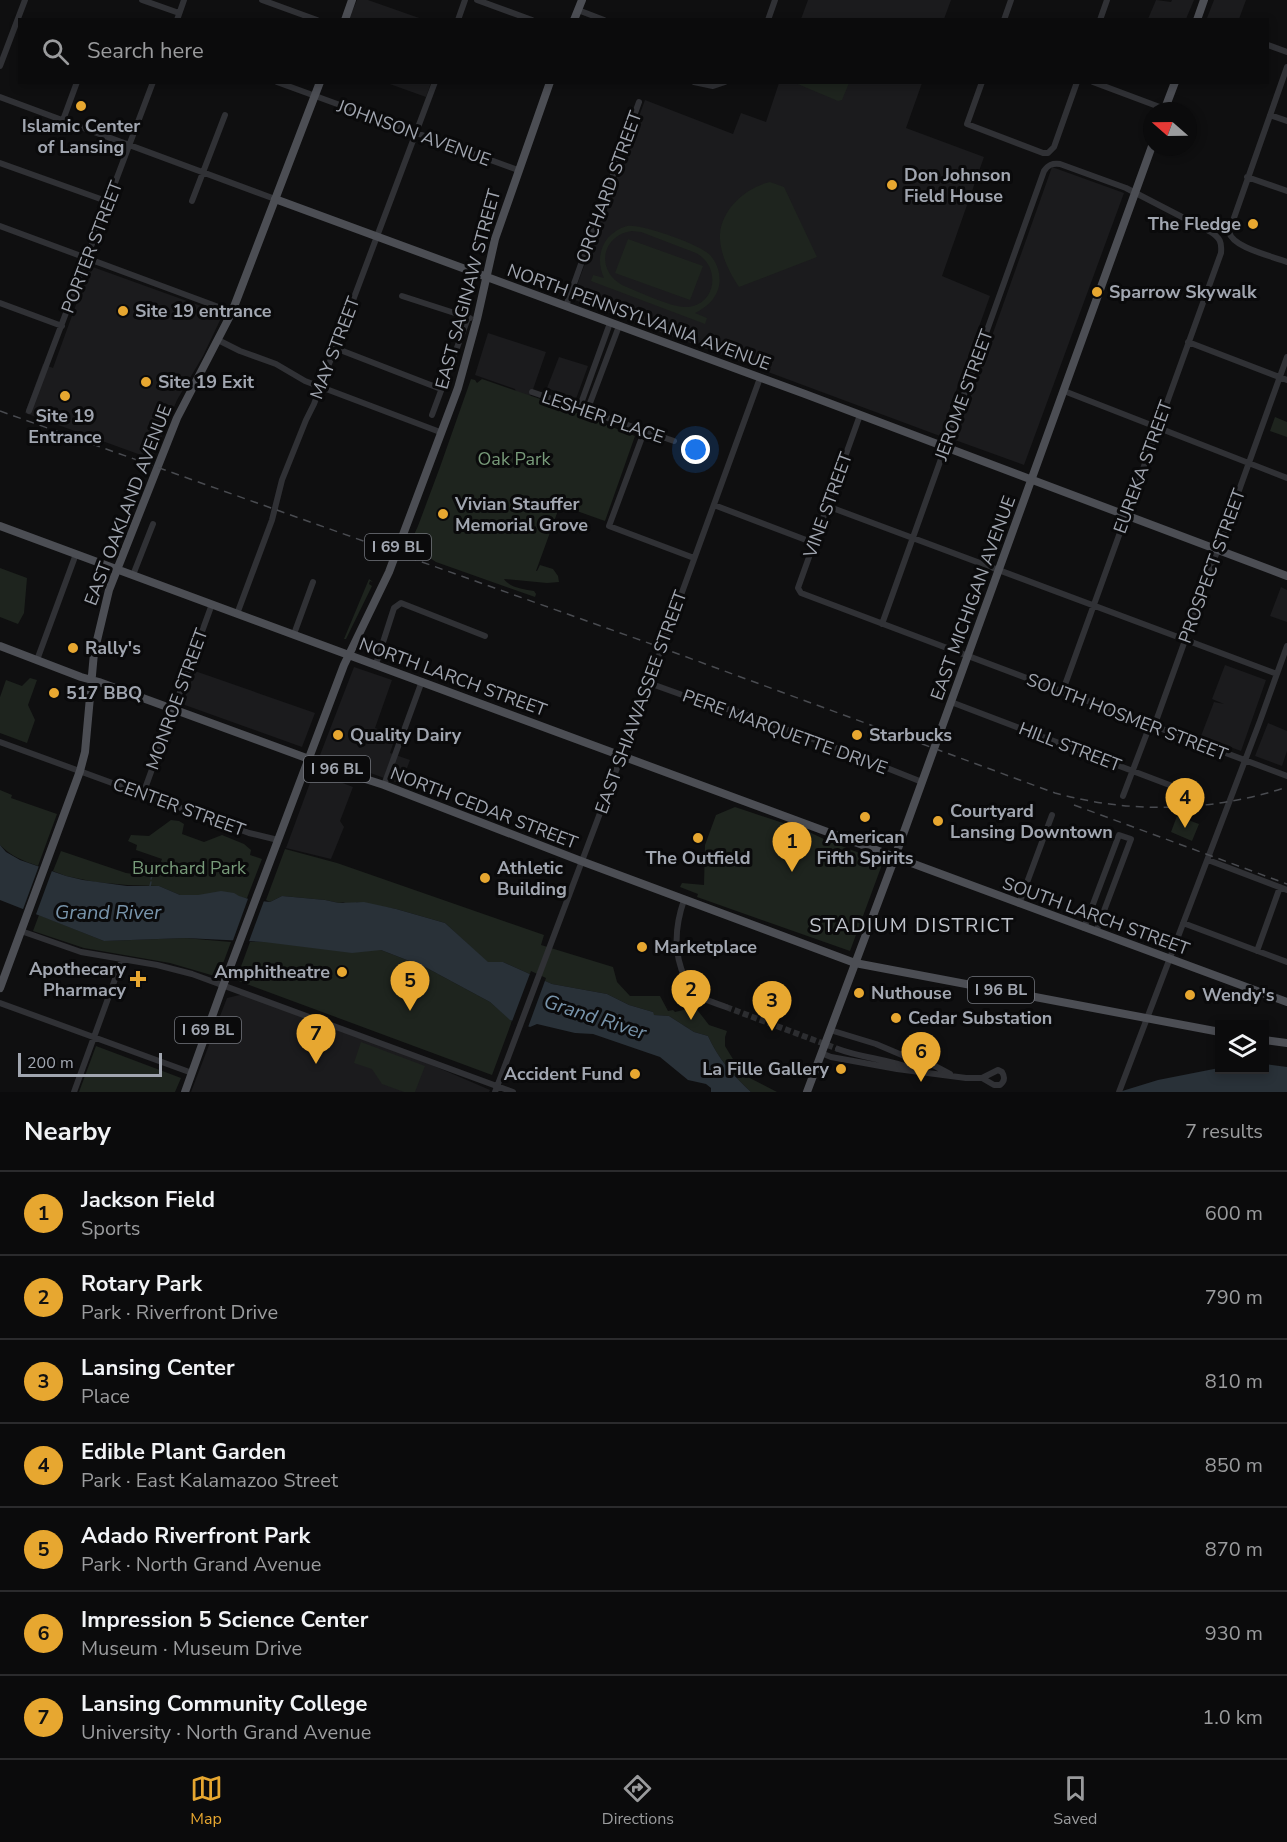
<!DOCTYPE html>
<meta charset="utf-8">
<style>
body{margin:0;font-family:"Nunito Sans",sans-serif;background:#141415;color:#f1f3f6}
.controls{position:absolute;right:18px;bottom:18px;display:grid;overflow:hidden;border-radius:0px;box-shadow:0 3px 9px #0003}
.controls button{width:54px;height:54px;display:grid;place-items:center;padding:0;border:0;border-bottom:2px solid #2b2b2d;background:#0b0b0c;color:#f1f3f6;font:30px sans-serif}
.compass{position:absolute;left:1143px;top:102px;width:54px;height:54px;border-radius:50%;background:#0b0b0c;box-shadow:0 3px 9px #0003;rotate:290deg}
.scale{position:absolute;left:18px;bottom:15px;width:144px;box-sizing:border-box;padding-left:6px;border:3px solid #a1a6b0;border-top:0;font-size:16px;line-height:21px;white-space:nowrap;color:#a1a6b0;-webkit-text-stroke:4px #0a0a0b;paint-order:stroke}
.you{position:absolute;left:696px;top:450px;width:21px;height:21px;margin:-15px;border:4px solid #fff;border-radius:50%;background:#1a73e8;box-shadow:0 0 0 9px #1a73e833}
.badge{display:grid;place-items:center;width:39px;height:39px;border-radius:50%;background:#e7a730;color:#111;font-size:20px;font-weight:700}
.pin{position:absolute;translate:-50% -50px;filter:drop-shadow(0 2px 3px #0008)}
.pin::after{content:'';position:absolute;top:32px;width:21px;height:18px;background:inherit;clip-path:polygon(0 0,100% 0,50% 100%)}
.list{margin:0;padding:0;list-style:none}
h2{display:flex;justify-content:space-between;align-items:center;height:78px;margin:0;padding:0 24px;font-size:26px}
h2 small{font-size:20px;font-weight:400;color:#9a9b9d}
.list li{display:grid;grid-template-columns:39px 1fr auto;gap:18px;align-items:center;box-sizing:border-box;height:84px;padding:0 24px;border-top:2px solid #2b2b2d}
.list b{display:block;font-size:22px;white-space:nowrap}
.list p{margin:0;font-size:20px;white-space:nowrap;color:#9a9b9d}
.list em{font-size:20px;font-style:normal;color:#9a9b9d}
.icon{flex:none;width:33px;height:33px;fill:none;stroke:currentColor;stroke-width:2;stroke-linecap:round;stroke-linejoin:round}
.map{position:relative;flex:none;width:1287px;height:1092px;overflow:hidden}
.search{position:absolute;background:#0b0b0c;box-shadow:0 3px 9px #0003;left:18px;right:18px;top:18px;height:66px;display:flex;align-items:center;gap:15px;box-sizing:border-box;padding:0 21px;border-radius:0px;color:#9a9b9d;font-size:22px}
.sheet{height:666px;background:#0b0b0c}
nav{display:flex;justify-content:space-around;align-items:center;box-sizing:border-box;height:84px;border-top:2px solid #2b2b2d;background:#0b0b0c;font-size:16px;color:#9a9b9d}
nav a{display:grid;justify-items:center;gap:3px}
nav .on{color:#e7a730}
.map>svg:first-child{display:block}
</style>
<div class="map">
<svg width="1287" height="1092" viewBox="0 0 1287 1092">
<rect width="100%" height="100%" fill="#0f0f10"/>
<path fill="#1b1b1d" d="M357,0H368L422,19H349Z
M808,0H951L944,19H801Z
M1156,0L1171,2L1172,0H1194L1186,19H1148Z
M1214,0H1246L1239,19H1211L1207,18Z
M387,83H431L426,97Z
M779,83H922L906,128L984,157L942,276L990,296L940,436L572,299L645,100L733,134L741,113L766,122Z
M1052,167L1124,193L1024,465L955,440Z
M90,266L223,314L203,356L177,400L152,459L25,413L43,364L53,368Z
M488,333L546,352L531,395L528,397L516,393L515,389L475,375Z
M559,357L588,366L576,399L547,388Z
M1281,587L1287,590V622L1270,616Z
M1225,665L1266,680L1241,751L1201,736L1214,702L1224,704L1212,699Z
M354,667L392,680L375,728L396,735L390,753L410,760L401,784L320,755Z
M195,671L315,713L302,747L182,704Z
M1268,723L1287,731V751L1282,766L1255,756Z
M314,772L353,787L340,821L344,827L331,859L286,848Z
M248,993L369,1038L490,1090L489,1092H191L227,998Z"/>
<path fill="#1e241e" fill-rule="evenodd" d="M793,82H849V83L842,100L838,101Z
M770,182L784,187L817,257L739,287C729,272 719,252 720,234C722,208 747,187 770,182Z
M627,226C642,224 699,244 710,255C718,264 721,275 719,286C716,299 707,307 695,313L707,318L705,324L591,281L593,275L604,278C594,256 603,233 627,226ZM632,231L641,232L696,253C722,267 716,307 685,307C670,307 637,291 622,285C595,270 602,235 632,231Z
M628,239L703,266L690,300L615,273Z
M471,379L475,380L477,383L482,379L546,401L635,436L605,521L560,505L536,571H537L540,565L553,569L558,576L559,582L547,583L504,579C510,588 524,589 534,591L536,594L535,597L436,562L416,549L408,548L418,526L440,467Z
M1275,417L1287,422V437L1270,431Z
M0,568L27,578L24,613L18,624L0,617Z
M369,579L373,582L370,581L369,584L372,586L346,639H344Z
M30,678L37,680L28,705L35,720L27,743L0,733V697L6,680L22,686Z
M0,790L12,795L11,798L57,814L38,866C23,861 11,856 0,845Z
M735,807L807,831L828,841L883,862L850,951L697,897L698,894L680,887L682,883L704,885L705,845L716,815Z
M1177,816L1199,824L1192,841L1171,832Z
M171,820L179,821L184,824L182,834L204,842L222,835L244,844L251,850L250,855L262,859L247,898L180,895L159,886L127,885L95,882L66,876L53,871L61,851L126,873L155,877L162,859L136,850L137,845L128,841L131,835L149,836Z
M285,849L337,863L544,935L541,945L613,967L617,982L630,996H660L668,1011L673,1010L675,1012L695,1007L709,1025L727,1031L725,1037V1046L742,1074L777,1092H751C732,1074 719,1060 708,1036L694,1032L669,1016L653,1015V1012L629,1005L607,994L552,984L503,962H487L445,923L396,909L356,902L381,950L425,967L490,1002L512,1021L492,1075L236,980L250,942H264L345,902L339,903L325,900L282,896L270,902L266,900Z
M39,915L104,941L185,938L231,942L218,977L170,963L84,948L33,931Z
M361,1042L425,1066L415,1092H404L382,1084L372,1069L354,1063Z
M96,1046L181,1078L175,1092H79Z"/>
<path fill="#293138" d="M0,845L6,852L20,860L66,876L83,880L127,886H159L180,895H198L221,891L234,893L239,896L252,900L270,902L282,896L325,900L339,903L364,902L396,909L445,923L488,962H503L552,984L607,994L629,1005L653,1012L654,1015L669,1016L694,1032L708,1036C719,1060 732,1074 751,1092H711V1088L706,1084L688,1080L660,1057L593,1034L575,1033L537,1024L530,1027L510,1020L490,1002L425,967L381,950L352,953L264,942L185,938L104,941L0,900Z
M1265,1064L1287,1067V1092H1119L1158,1080L1219,1068L1264,1070Z"/>
<path fill="#0f0f10" d="M40,863L53,868L35,917L22,912Z
M249,896L265,898L248,944L232,943Z
M531,971L546,978L527,1030L511,1024Z"/>
<g fill="none" stroke-linecap="round" stroke-linejoin="round">
<path stroke="#293138" stroke-width="1.5" d="M151,879L153,873
M150,886L151,882"/>
<path stroke="#2c2d30" stroke-width="6" stroke-dasharray="6 3" stroke-linecap="butt" d="M726,1007L838,1049"/>
<path stroke="#303135" stroke-width="6" d="M142,0L179,13
M262,0L317,20
M477,0L532,20
M578,10L604,20
M177,20L184,0
M458,20L465,0
M768,20L775,0
M1004,20L1011,0
M1100,20L1107,0
M1268,45L1287,52
M0,66L25,0
M1287,67L1229,232C1233,248 1272,256 1287,262
M277,82L518,170
M694,82L713,86L725,82
M982,82L967,124L1043,153H1048L1054,147L1077,82
M1093,82L1165,109
M0,97L275,199
M1270,115L1287,121
M63,120L77,82
M0,163L109,202
M1247,177L1287,191
M192,201L225,115
M0,226L232,312
M402,296L470,318
M0,303L62,326
M566,306L639,102
M218,340L240,351L276,364L305,381L440,432
M1188,342L1287,380
M335,348L441,389
M1064,391L1287,478
M532,392L674,441
M579,409L610,323
M29,411L153,82
M587,411L619,326
M432,415L468,318
M860,415L799,585L798,588L801,593L1287,776
M644,432L609,526L694,558
M714,505L814,543
M827,506L1277,674
M133,575L153,524
M237,614L272,520L282,480L306,420L314,404L435,82
M882,624L1044,171C1048,165 1052,163 1060,164L1126,188L1211,232C1220,238 1222,242 1221,253L1062,693
M294,634L313,582
M37,660L76,554
M376,664L394,608L401,603L485,636
M649,683L713,706L736,711L829,745L922,782
M951,702L1188,792
M0,742L249,833L278,840
M384,785L422,681
M143,794L212,604
M1123,796L1150,725L1156,721L1287,357
M1208,860L1287,890
M684,900C675,926 673,953 685,978C689,985 693,993 700,997C708,1001 718,1004 726,1007
M1019,904L1052,815
M1183,923L1287,962
M1084,928L1119,835L1131,839L1096,932
M21,931L81,952L157,965L192,974L513,1092
M1257,951L1280,887
M0,1003L192,1073
M830,1030L876,1044L909,1058L933,1065L950,1074
M838,1049C862,1058 888,1059 913,1069
M821,1053L831,1057L897,1069L966,1078H982
M998,1070L1002,1072C1005,1077 1005,1081 1000,1085H994L982,1078Z
M74,1092L122,960
M495,1092L649,683L760,378
M1119,1092L1260,721L1287,646"/>
<path stroke="#4c4e54" stroke-width="8" d="M345,20L352,0
M574,20L582,0
M1197,20L1204,0
M1164,111L1175,82
M275,199L805,394L1287,576
M0,526L1287,1002
M0,646L81,677L99,682L350,774L384,785L581,861L855,963L1220,1032
M0,988L80,771L85,752L94,653L109,590L177,418L232,312L320,82
M1264,1040L1287,1043
M185,1092L223,986L344,665L389,572L458,388L477,319L495,239L550,82
M807,1092L892,865L1152,146"/>
<path stroke="#494b50" stroke-width="1.5" stroke-dasharray="8 6" stroke-linecap="butt" d="M0,411L654,645L1055,793C1132,814 1211,812 1287,787
M1074,805L1287,884"/>
</g>
<g fill="#e7a730" stroke="#0a0a0b" stroke-width="2">
<circle cx="81" cy="106" r="6"/>
<circle cx="892" cy="185" r="6"/>
<circle cx="1253" cy="224" r="6"/>
<circle cx="1097" cy="292" r="6"/>
<circle cx="123" cy="311" r="6"/>
<circle cx="146" cy="382" r="6"/>
<circle cx="65" cy="396" r="6"/>
<circle cx="443" cy="514" r="6"/>
<circle cx="73" cy="648" r="6"/>
<circle cx="54" cy="693" r="6"/>
<circle cx="338" cy="735" r="6"/>
<circle cx="857" cy="735" r="6"/>
<circle cx="865" cy="817" r="6"/>
<circle cx="938" cy="821" r="6"/>
<circle cx="698" cy="838" r="6"/>
<circle cx="485" cy="878" r="6"/>
<circle cx="642" cy="947" r="6"/>
<circle cx="342" cy="972" r="6"/>
<path d="M135 970h6v6h6v6h-6v6h-6v-6h-6v-6h6z"/>
<circle cx="859" cy="993" r="6"/>
<circle cx="1190" cy="995" r="6"/>
<circle cx="896" cy="1018" r="6"/>
<circle cx="841" cy="1069" r="6"/>
<circle cx="635" cy="1074" r="6"/>
</g>
<g text-anchor="middle" dominant-baseline="central" stroke-width="6" stroke-linejoin="round" paint-order="stroke">
<g fill="#0a0a0b" stroke="#74777e" stroke-width="1.5">
<rect x="365" y="534" width="66" height="26" rx="4.5"/>
<rect x="304" y="756" width="66" height="26" rx="4.5"/>
<rect x="968" y="977" width="66" height="26" rx="4.5"/>
<rect x="175" y="1017" width="66" height="26" rx="4.5"/>
</g>
<g font-size="16" font-weight="bold" fill="#a1a6b0">
<text x="398" y="547">I 69 BL</text>
<text x="337" y="769">I 96 BL</text>
<text x="1001" y="990">I 96 BL</text>
<text x="208" y="1030">I 69 BL</text>
</g>
<g font-size="18" font-weight="bold" fill="#a1a6b0" stroke="#0a0a0b" text-anchor="start">
<text x="81" y="126" text-anchor="middle">Islamic Center<tspan x="81" dy="21">of Lansing</tspan></text>
<text x="904" y="175">Don Johnson<tspan x="904" dy="21">Field House</tspan></text>
<text x="1241" y="224" text-anchor="end">The Fledge</text>
<text x="1109" y="292">Sparrow Skywalk</text>
<text x="135" y="311">Site 19 entrance</text>
<text x="158" y="382">Site 19 Exit</text>
<text x="65" y="416" text-anchor="middle">Site 19<tspan x="65" dy="21">Entrance</tspan></text>
<text x="455" y="504">Vivian Stauffer<tspan x="455" dy="21">Memorial Grove</tspan></text>
<text x="85" y="648">Rally's</text>
<text x="66" y="693">517 BBQ</text>
<text x="350" y="735">Quality Dairy</text>
<text x="869" y="735">Starbucks</text>
<text x="950" y="811">Courtyard<tspan x="950" dy="21">Lansing Downtown</tspan></text>
<text x="865" y="837" text-anchor="middle">American<tspan x="865" dy="21">Fifth Spirits</tspan></text>
<text x="698" y="858" text-anchor="middle">The Outfield</text>
<text x="497" y="868">Athletic<tspan x="497" dy="21">Building</tspan></text>
<text x="654" y="947">Marketplace</text>
<text x="126" y="969" text-anchor="end">Apothecary<tspan x="126" dy="21">Pharmacy</tspan></text>
<text x="330" y="972" text-anchor="end">Amphitheatre</text>
<text x="871" y="993">Nuthouse</text>
<text x="1202" y="995">Wendy's</text>
<text x="908" y="1018">Cedar Substation</text>
<text x="829" y="1069" text-anchor="end">La Fille Gallery</text>
<text x="623" y="1074" text-anchor="end">Accident Fund</text>
</g>
<g font-size="18" fill="#a1a6b0" stroke="#0a0a0b">
<text transform="translate(414 133) rotate(20)">JOHNSON AVENUE</text>
<text transform="translate(609 187) rotate(-70)">ORCHARD STREET</text>
<text transform="translate(92 247) rotate(-69)">PORTER STREET</text>
<text transform="translate(468 289) rotate(-75)">EAST SAGINAW STREET</text>
<text transform="translate(639 317) rotate(20)">NORTH PENNSYLVANIA AVENUE</text>
<text transform="translate(335 348) rotate(-69)">MAY STREET</text>
<text transform="translate(964 395) rotate(-70)">JEROME STREET</text>
<text transform="translate(603 417) rotate(19)">LESHER PLACE</text>
<text transform="translate(1143 467) rotate(-70)">EUREKA STREET</text>
<text transform="translate(128 505) rotate(-69)">EAST OAKLAND AVENUE</text>
<text transform="translate(828 505) rotate(-70)">VINE STREET</text>
<text transform="translate(1212 566) rotate(-70)">PROSPECT STREET</text>
<text transform="translate(973 598) rotate(-70)">EAST MICHIGAN AVENUE</text>
<text transform="translate(453 677) rotate(20)">NORTH LARCH STREET</text>
<text transform="translate(177 699) rotate(-70)">MONROE STREET</text>
<text transform="translate(641 702) rotate(-70)">EAST SHIAWASSEE STREET</text>
<text transform="translate(1127 717) rotate(21)">SOUTH HOSMER STREET</text>
<text transform="translate(785 732) rotate(20)">PERE MARQUETTE DRIVE</text>
<text transform="translate(1070 747) rotate(21)">HILL STREET</text>
<text transform="translate(179 807) rotate(20)">CENTER STREET</text>
<text transform="translate(484 808) rotate(21)">NORTH CEDAR STREET</text>
<text transform="translate(1096 916) rotate(20)">SOUTH LARCH STREET</text>
</g>
<g font-size="18" fill="#789b7a" stroke="#0a0a0b">
<text x="514" y="459">Oak Park</text>
<text x="189" y="868">Burchard Park</text>
</g>
<g font-size="20" font-style="italic" fill="#7894ab" stroke="#0a0a0b">
<text x="108" y="912">Grand River</text>
<text transform="translate(595 1017) rotate(18)">Grand River</text>
</g>
<g font-size="20" letter-spacing="1.5" fill="#c1c5cd" stroke="#0a0a0b">
<text x="912" y="925">STADIUM DISTRICT</text>
</g>
</g>
</svg>
<div class="controls">
<button><svg class="icon" aria-label="layers" viewBox="0 0 24 24"><path d="M12 4l9 5-9 5-9-5zM3 14l9 5 9-5"/></svg></button>
</div>
<svg class="compass" viewBox="-18 -18 36 36"><path d="M0-13l5 13h-10z" fill="#e53935"/><path d="M0 13l5-13h-10z" fill="#9a9b9d"/></svg>
<div class="scale">200 m</div>
<div class="you"></div>
<div class="pin badge" style="left:792px;top:872px">1</div>
<div class="pin badge" style="left:691px;top:1020px">2</div>
<div class="pin badge" style="left:772px;top:1031px">3</div>
<div class="pin badge" style="left:1185px;top:828px">4</div>
<div class="pin badge" style="left:410px;top:1011px">5</div>
<div class="pin badge" style="left:921px;top:1082px">6</div>
<div class="pin badge" style="left:316px;top:1064px">7</div>
<div class="search"><svg class="icon" aria-label="search" viewBox="0 0 24 24"><circle cx="10" cy="10" r="6"/><path d="M15 15l6 6"/></svg>Search here</div>
</div>
<section class="sheet">
<h2>Nearby<small>7 results</small></h2>
<ul class="list">
<li><span class="badge">1</span><div><b>Jackson Field</b><p>Sports</p></div><em>600 m</em></li>
<li><span class="badge">2</span><div><b>Rotary Park</b><p>Park · Riverfront Drive</p></div><em>790 m</em></li>
<li><span class="badge">3</span><div><b>Lansing Center</b><p>Place</p></div><em>810 m</em></li>
<li><span class="badge">4</span><div><b>Edible Plant Garden</b><p>Park · East Kalamazoo Street</p></div><em>850 m</em></li>
<li><span class="badge">5</span><div><b>Adado Riverfront Park</b><p>Park · North Grand Avenue</p></div><em>870 m</em></li>
<li><span class="badge">6</span><div><b>Impression 5 Science Center</b><p>Museum · Museum Drive</p></div><em>930 m</em></li>
<li><span class="badge">7</span><div><b>Lansing Community College</b><p>University · North Grand Avenue</p></div><em>1.0 km</em></li>
</ul>
</section>
<nav>
<a class="on"><svg class="icon" aria-label="map" viewBox="0 0 24 24"><path d="M3 6l6-2 6 2 6-2v14l-6 2-6-2-6 2zM9 4v14M15 6v14"/></svg>Map</a>
<a><svg class="icon" aria-label="directions" viewBox="0 0 24 24"><path d="M12 3l9 9-9 9-9-9zM9 14v-3h6M13 9l2 2-2 2"/></svg>Directions</a>
<a><svg class="icon" aria-label="saved" viewBox="0 0 24 24"><path d="M7 4h10v16l-5-4-5 4z"/></svg>Saved</a>
</nav>
